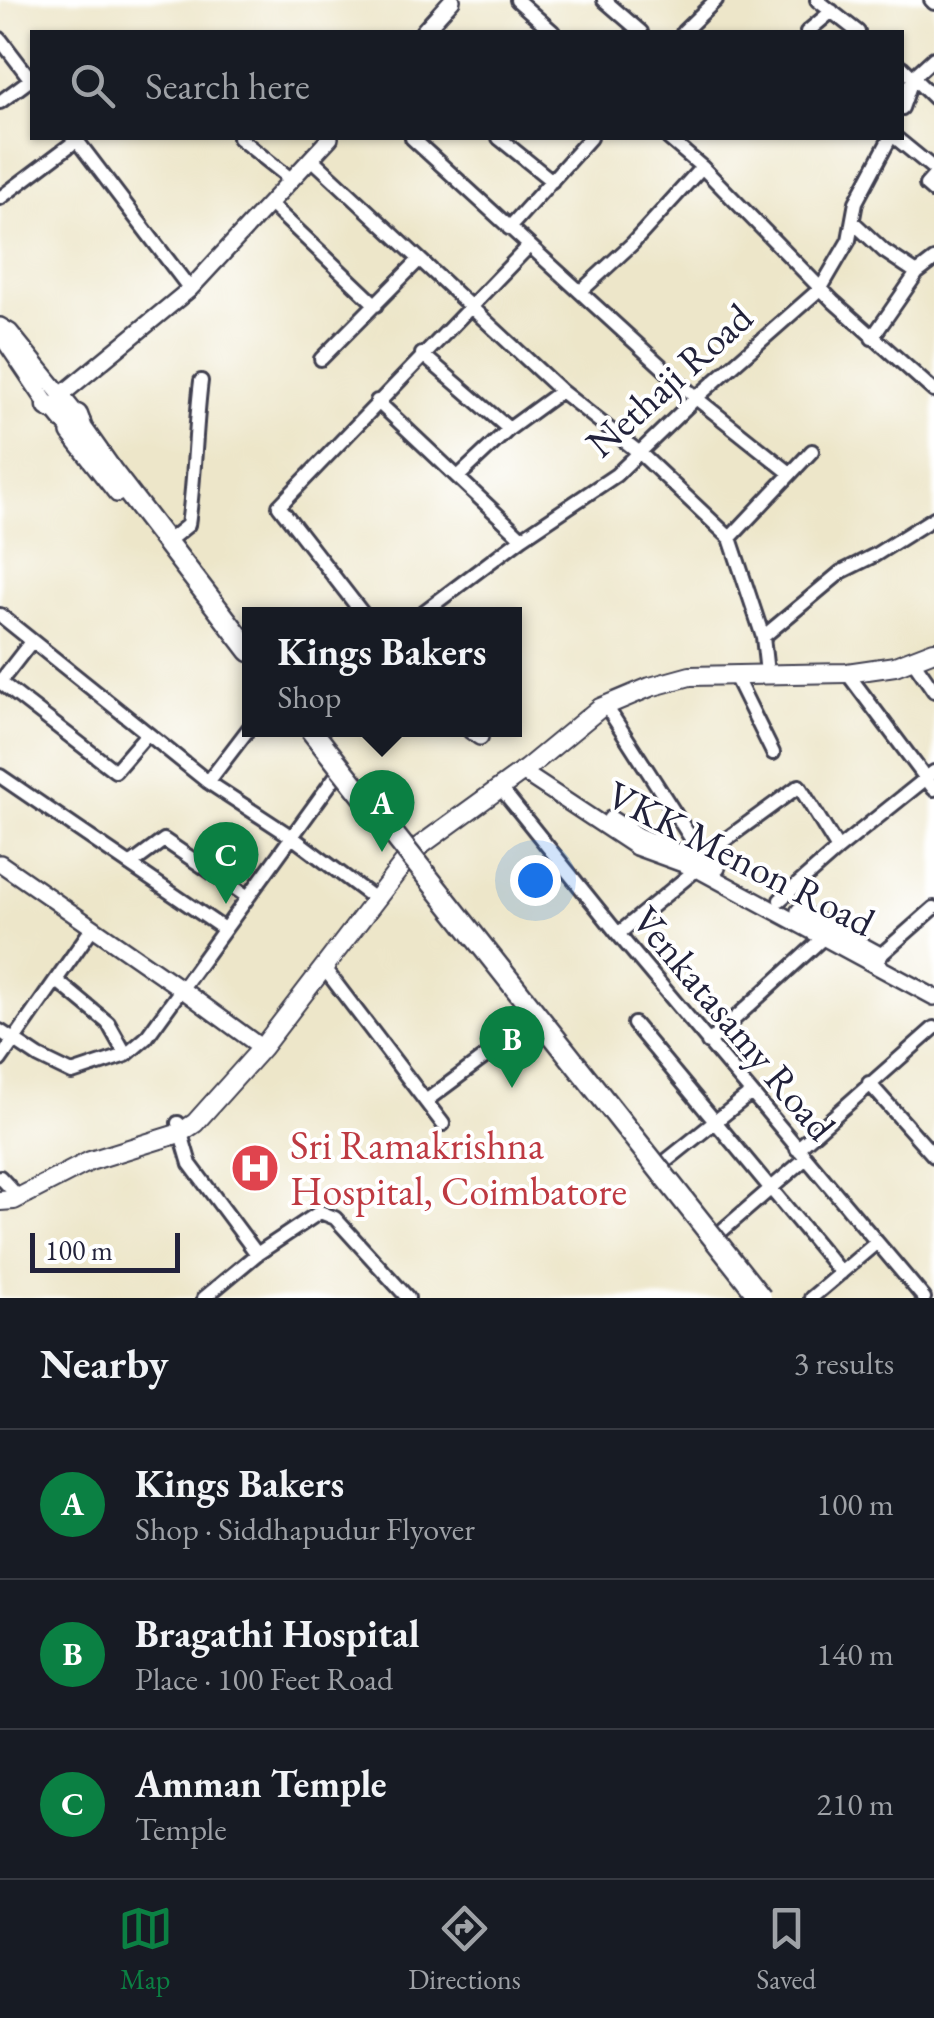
<!DOCTYPE html>
<meta charset="utf-8">
<style>
body{margin:0;font-family:"EB Garamond",serif;background:#242831;color:#f1f3f6}
.scale{position:absolute;left:30px;bottom:25px;width:150px;box-sizing:border-box;padding-left:10px;border:5px solid #22223b;border-top:0;font-size:28px;line-height:35px;white-space:nowrap;color:#22223b;-webkit-text-stroke:8px #fff;paint-order:stroke}
.you{position:absolute;left:535px;top:880px;width:35px;height:35px;margin:-25px;border:8px solid #fff;border-radius:50%;background:#1a73e8;box-shadow:0 0 0 15px #1a73e833}
.badge{display:grid;place-items:center;width:65px;height:65px;border-radius:50%;background:#0b8043;color:#fff;font-size:32px;font-weight:700}
.pin{position:absolute;translate:-50% -82px;filter:drop-shadow(0 2px 5px #0008)}
.pin::after{content:'';position:absolute;top:52px;width:35px;height:30px;background:inherit;clip-path:polygon(0 0,100% 0,50% 100%)}
.popup{position:absolute;left:242px;top:607px;width:280px;height:130px;box-sizing:border-box;display:grid;place-content:center;border-radius:0px;background:#171b24;filter:drop-shadow(0 2px 8px #0005);font-size:32px;white-space:nowrap;color:#9ea1a6}
.popup b{font-size:38px;color:#f1f3f6}
.popup::after{content:'';position:absolute;left:50%;top:100%;margin-left:-20px;border:20px solid transparent;border-top-color:#171b24}
.list{margin:0;padding:0;list-style:none}
h2{display:flex;justify-content:space-between;align-items:center;height:130px;margin:0;padding:0 40px;font-size:42px}
h2 small{font-size:32px;font-weight:400;color:#9ea1a6}
.list li{display:grid;grid-template-columns:65px 1fr auto;gap:30px;align-items:center;box-sizing:border-box;height:150px;padding:0 40px;border-top:2px solid #363941}
.list b{display:block;font-size:38px;white-space:nowrap}
.list p{margin:0;font-size:32px;white-space:nowrap;color:#9ea1a6}
.list em{font-size:32px;font-style:normal;color:#9ea1a6}
.icon{flex:none;width:55px;height:55px;fill:none;stroke:currentColor;stroke-width:2;stroke-linecap:round;stroke-linejoin:round}
.map{position:relative;flex:none;width:934px;height:1298px;overflow:hidden}
.search{position:absolute;background:#171b24;box-shadow:0 2px 8px #0004;left:30px;right:30px;top:30px;height:110px;display:flex;align-items:center;gap:25px;box-sizing:border-box;padding:0 35px;border-radius:0px;color:#9ea1a6;font-size:38px}
.sheet{height:580px;background:#171b24}
nav{display:flex;justify-content:space-around;align-items:center;box-sizing:border-box;height:140px;border-top:2px solid #363941;background:#171b24;font-size:28px;color:#9ea1a6}
nav a{display:grid;justify-items:center;gap:5px}
nav .on{color:#0b8043}
.map>svg:first-child{display:block}
</style>
<div class="map">
<svg width="934" height="1298" viewBox="0 0 934 1298">
<rect width="100%" height="100%" fill="#fff"/>
<filter id="ink" filterUnits="userSpaceOnUse"><feTurbulence type="fractalNoise" baseFrequency=".01" numOctaves="2"/><feDisplacementMap in="SourceGraphic" scale="20" xChannelSelector="R" yChannelSelector="G"/><feConvolveMatrix kernelMatrix="1 2 1 2 8 2 1 2 1" color-interpolation-filters="sRGB"/></filter>
<filter id="wash" filterUnits="userSpaceOnUse"><feTurbulence type="fractalNoise" baseFrequency=".0048" numOctaves="4" result="noise"/><feDisplacementMap in="SourceGraphic" scale="40" xChannelSelector="R" yChannelSelector="G"/><feGaussianBlur stdDeviation="2.25" result="paint"/><feColorMatrix in="noise" values="0 0 0 0 0 0 0 0 0 0 0 0 0 0 0 0 0 1.4 0 .05"/><feComposite in="paint" operator="in"/></filter>
<g filter="url(#wash)">
<rect width="100%" height="100%" fill="#ede6c9"/>
</g>
<g filter="url(#ink)">
<g fill="none" stroke-linecap="round" stroke-linejoin="round">
<g stroke="#403f50" stroke-width="18">
<path id="minor" d="M517,0L553,32
M604,0L641,32
M817,0L858,32
M931,0L934,3
M683,32L716,0
M807,32L832,11
M0,39L32,81
M902,67L934,98
M0,102L31,79
M902,108L913,77L934,58
M75,138L190,289
M239,138L292,180
M412,138L696,398L790,473
M499,138L552,181
M668,138L702,167L833,301L934,391
M896,138L934,169
M312,159L561,391L641,454L730,538L763,637L767,673
M934,176L926,185L934,192
M0,198L77,140
M270,204L376,305
M853,222L884,251L917,273L872,338
M509,228L590,138
M917,273L934,260
M580,292L632,244L702,167
M422,354L509,429
M321,359L419,260
M377,401L522,538
M458,477L509,429L561,391
M173,537L188,525C195,476 195,429 201,381
M730,538L812,451
M363,614L279,506L529,246
M421,614L522,538L616,475L696,398L821,288L849,240L856,202L890,138
M0,615L208,782L292,837L368,894
M763,637L841,572L875,555L934,518
M31,642L0,682L115,771L147,734
M912,659L934,691
M847,673L934,789
M734,674L773,753
M606,706L694,843L699,859L799,786L838,849L780,900
M0,776L224,929
M208,782L250,727
M499,786L618,934L924,1298
M838,849L934,772
M130,865L164,840L248,897
M618,934L697,869L699,861
M876,959L934,908
M324,968L443,1124
M56,980L108,1023L126,1055
M634,1024L841,1273
M0,1031L39,1057L72,1073L126,1055L146,1038L338,773
M708,1043L824,937
M0,1060L93,927
M869,1083L934,1156
M427,1100L533,1021
M178,1123L190,1164L257,1254
M797,1149L934,1028
M661,1165L751,1093
M0,1177L13,1191
M717,1235L805,1159
M204,1298L257,1254L320,1212L335,1218L408,1298
M811,1298L876,1243"/>
</g>
<g stroke="#403f50" stroke-width="20">
<path id="tertiary" d="M423,32L452,0
M0,326L10,332L82,421
M0,334L52,411
M60,396L190,289L330,138
M69,433L117,494
M470,730L480,737
M521,771L636,847L697,869L934,997
M611,819L638,836L717,868
M0,863L180,988L262,1048
M799,911L880,955"/>
</g>
<g stroke="#403f50" stroke-width="22">
<path id="secondary" d="M0,1201L14,1200L90,1161L180,1133L195,1123L262,1048L413,851L526,769L600,708L650,687L690,676L847,673L895,666L934,651"/>
</g>
<g stroke="#403f50" stroke-width="25">
<path id="primary" d="M48,406L57,410L79,437
M77,415L82,429L111,470L250,651"/>
</g>
<use href="#minor" stroke="#fff" stroke-width="12"/>
<use href="#tertiary" stroke="#fff" stroke-width="15"/>
<use href="#secondary" stroke="#fff" stroke-width="18"/>
<use href="#primary" stroke="#fff" stroke-width="20"/>
<g stroke="#403f50" stroke-width="25" stroke-linecap="butt">
<path id="primary-bridge" d="M311,730L761,1298"/>
</g>
<use href="#primary-bridge" stroke="#fff" stroke-width="20"/>
</g>
</g>
<defs>
<g id="hospital-disc" transform="scale(2.5)"><circle r="9.5" fill="#e0444e" stroke="#fff"/><path d="M-5-5h3v3.5h4V-5h3V5h-3V1.5h-4V5h-3Z" fill="#fff"/></g>
</defs>
<g fill-rule="evenodd">
<use href="#hospital-disc" x="255" y="1168"/>
</g>
<g text-anchor="middle" dominant-baseline="central" stroke-width="8" stroke-linejoin="round" paint-order="stroke">
<g font-size="40" fill="#22223b" stroke="#fff">
<text transform="translate(669 380) rotate(-42)">Nethaji Road</text>
<text transform="translate(741 858) rotate(27)">VKK Menon Road</text>
<text transform="translate(734 1023) rotate(50)">Venkatasamy Road</text>
</g>
<g font-size="40" fill="#be3a42" stroke="#fff" text-anchor="start">
<text x="290" y="1145">Sri Ramakrishna<tspan x="290" dy="46">Hospital, Coimbatore</tspan></text>
</g>
</g>
</svg>
<div class="scale">100 m</div>
<div class="you"></div>
<div class="pin badge" style="left:382px;top:852px">A</div>
<div class="popup"><b>Kings Bakers</b>Shop</div>
<div class="pin badge" style="left:512px;top:1088px">B</div>
<div class="pin badge" style="left:226px;top:904px">C</div>
<div class="search"><svg class="icon" aria-label="search" viewBox="0 0 24 24"><circle cx="10" cy="10" r="6"/><path d="M15 15l6 6"/></svg>Search here</div>
</div>
<section class="sheet">
<h2>Nearby<small>3 results</small></h2>
<ul class="list">
<li><span class="badge">A</span><div><b>Kings Bakers</b><p>Shop · Siddhapudur Flyover</p></div><em>100 m</em></li>
<li><span class="badge">B</span><div><b>Bragathi Hospital</b><p>Place · 100 Feet Road</p></div><em>140 m</em></li>
<li><span class="badge">C</span><div><b>Amman Temple</b><p>Temple</p></div><em>210 m</em></li>
</ul>
</section>
<nav>
<a class="on"><svg class="icon" aria-label="map" viewBox="0 0 24 24"><path d="M3 6l6-2 6 2 6-2v14l-6 2-6-2-6 2zM9 4v14M15 6v14"/></svg>Map</a>
<a><svg class="icon" aria-label="directions" viewBox="0 0 24 24"><path d="M12 3l9 9-9 9-9-9zM9 14v-3h6M13 9l2 2-2 2"/></svg>Directions</a>
<a><svg class="icon" aria-label="saved" viewBox="0 0 24 24"><path d="M7 4h10v16l-5-4-5 4z"/></svg>Saved</a>
</nav>
